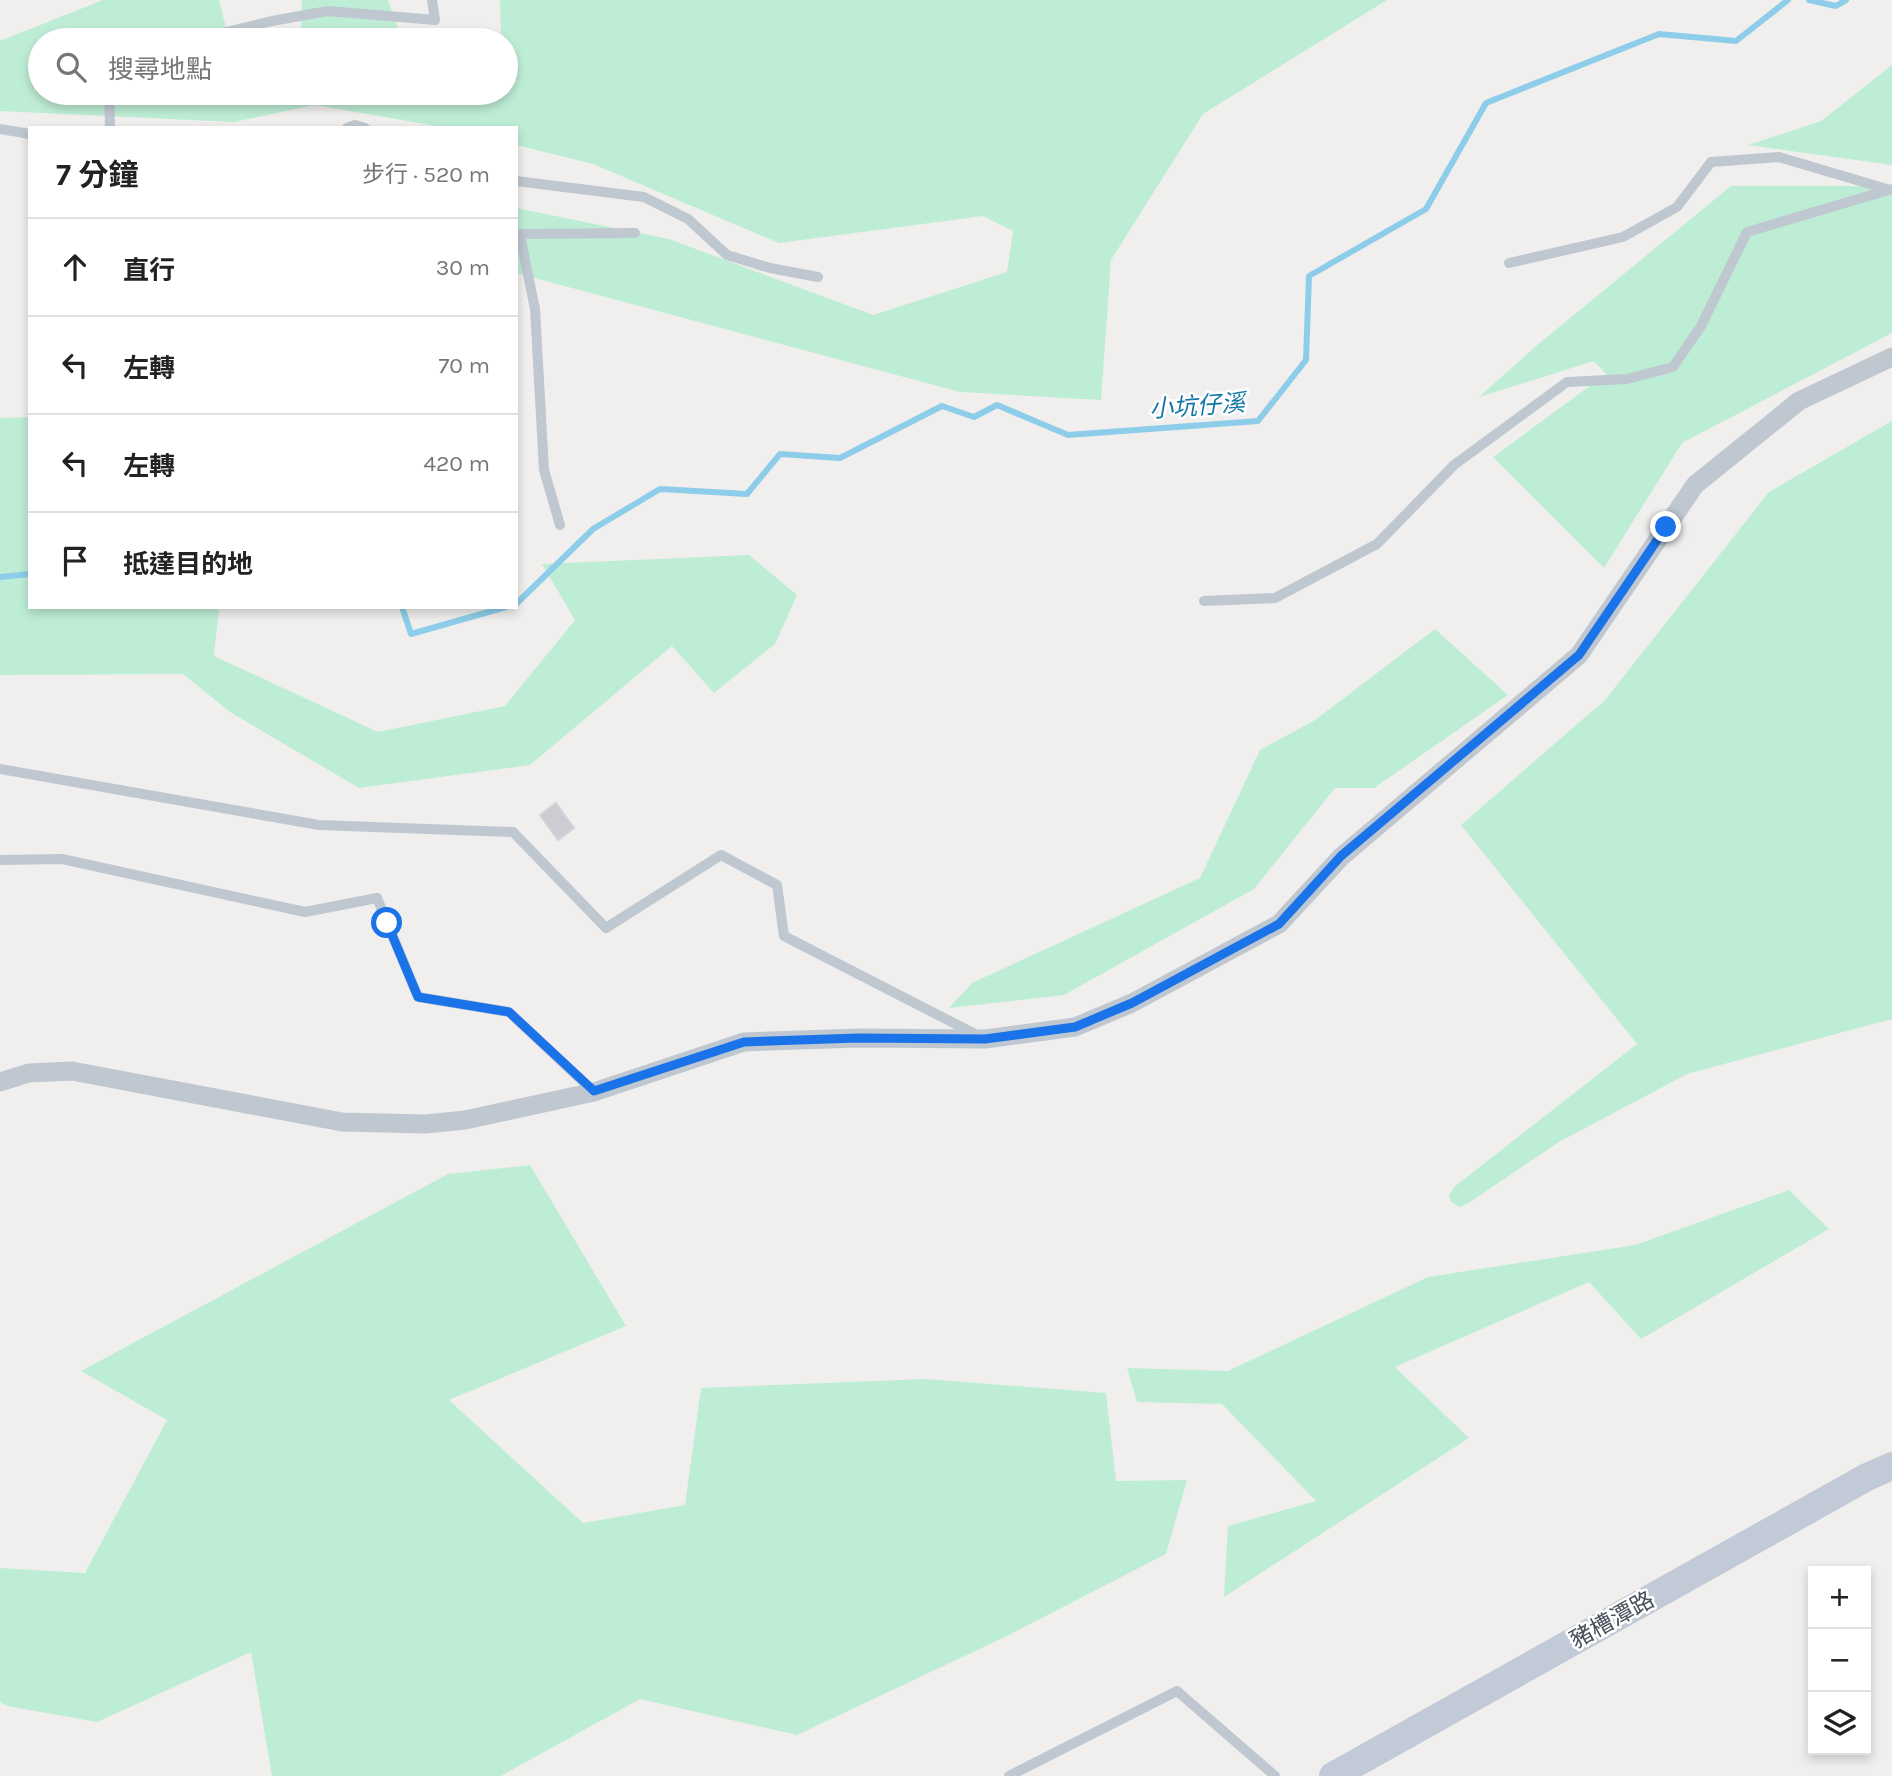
<!DOCTYPE html>
<html lang="zh-TW">
<meta charset="utf-8">
<style>
body{margin:0;font-family:Karla,"Noto Sans TC",sans-serif;background:#f2f2f2;color:#222}
.controls{position:absolute;right:21px;bottom:21px;display:grid;overflow:hidden;border-radius:0px;box-shadow:0 4px 10px #0003}
.controls button{width:63px;height:63px;display:grid;place-items:center;padding:0;border:0;border-bottom:2px solid #e0e0e0;background:#fff;color:#222;font:35px sans-serif}
.stop{position:absolute;width:21px;height:21px;margin:-16px;border:5px solid #1a73e8;border-radius:50%;background:#fff}
.stop.end{background:#1a73e8;border-color:#fff;box-shadow:0 2px 7px #0008}
.list{margin:0;padding:0;list-style:none}
h2{display:flex;justify-content:space-between;align-items:center;height:91px;margin:0;padding:0 28px;font-size:30px}
h2 small{font-size:23px;font-weight:400;color:#767676}
.list li{display:grid;grid-template-columns:46px 1fr auto;gap:21px;align-items:center;box-sizing:border-box;height:98px;padding:0 28px;border-top:2px solid #e0e0e0}
.list b{display:block;font-size:26px;white-space:nowrap}
.list em{font-size:23px;font-style:normal;color:#767676}
.icon{flex:none;width:38px;height:38px;fill:none;stroke:currentColor;stroke-width:2;stroke-linecap:round;stroke-linejoin:round}
.map{position:relative;flex:none;width:1892px;height:1776px;overflow:hidden}
.search{position:absolute;background:#fff;box-shadow:0 4px 10px #0003;left:28px;top:28px;width:490px;height:77px;display:flex;align-items:center;gap:18px;box-sizing:border-box;padding:0 24px;border-radius:38px;color:#767676;font-size:26px}
.panel{position:absolute;background:#fff;box-shadow:0 4px 10px #0003;left:28px;top:126px;width:490px;height:483px;border-radius:0px}
.map>svg:first-child{display:block}
</style>
<div class="map">
<svg width="1892" height="1776" viewBox="0 0 1892 1776">
<rect width="100%" height="100%" fill="#f1efee"/>
<path fill="#beedd5" d="M103,0H219L229,40H40V93H506V40H463L501,37L500,0H1387L1203,114L1111,260L1101,400L960,392L516,273V208L669,239L873,315L1007,272L1013,231L983,216L779,243L593,164L516,145V128H448L315,105L234,122L0,111V41Z
M302,0H388L402,40H273L301,32Z
M1892,65V165L1748,145L1821,121Z
M1731,186H1892V333L1682,443L1604,568L1493,457L1606,374L1594,361L1479,397L1536,346Z
M30,417V607H219L214,656L378,732L505,706L575,620L542,564L749,555L797,595L775,644L714,693L672,646L530,765L359,788L230,712L183,674L0,675V418Z
M1892,421V1019L1687,1074L1559,1142L1467,1204L1459,1207L1451,1202L1449,1196L1454,1187L1637,1044L1461,825L1605,700L1769,492Z
M1435,629L1508,695L1374,788H1335L1254,889L1064,995L949,1008L972,983L1200,878L1260,750L1315,720Z
M530,1165L626,1326L449,1400L583,1523L685,1505L701,1388L925,1379L1106,1393L1116,1481L1187,1480L1166,1554L1007,1636L797,1735L640,1699L501,1776H272L251,1652L97,1722L7,1706L0,1702V1568L85,1573L167,1420L81,1371L448,1174Z
M1789,1190L1829,1229L1641,1339L1589,1282L1395,1367L1469,1438L1224,1597L1228,1526L1316,1501L1222,1404L1137,1402L1127,1368L1228,1371L1428,1277L1635,1245Z"/>
<g fill="none" stroke-linecap="round" stroke-linejoin="round">
<path stroke="#8dcde9" stroke-width="6" d="M1809,0L1836,6L1846,0
M0,577L30,574
M516,604L593,529L660,489L747,494L780,454L840,458L942,406L974,417L997,405L1068,435L1258,421L1306,360L1309,276L1426,209L1486,103L1659,34L1736,41L1788,0
M402,607L411,634L506,607"/>
</g>
<path fill="#cbcdd3" stroke="#d3d4da" stroke-width="2" d="M556,803L574,828L558,840L540,815Z"/>
<g fill="none" stroke-linecap="round" stroke-linejoin="round">
<path stroke="#bfc7d0" stroke-width="10" d="M193,40L272,21L328,11L435,20L432,0
M109,93L110,128
M347,128L355,125L365,128
M0,129L30,134
M516,181L644,197L688,219L727,255L770,268L818,277
M516,234L635,233
M520,235L535,309L544,470L560,525
M1509,263L1623,237L1677,207L1711,162L1779,157L1887,189
M1204,601L1275,598L1377,544L1454,465L1567,382L1627,379L1673,367L1701,326L1747,232L1892,189
M0,769L319,825L513,832L606,928L721,855L777,885L784,936L977,1035
M0,860L62,859L305,912L377,898L418,997L509,1012L594,1092
M1009,1776L1177,1691L1275,1776"/>
<path stroke="#bfc7d0" stroke-width="19" d="M0,1082L29,1073L72,1071L342,1122L426,1124L465,1120L594,1092L744,1042L858,1038L985,1039L1075,1027L1132,1003L1279,924L1341,857L1579,655L1695,485L1799,401L1892,357"/>
<path stroke="#c2cad7" stroke-width="28" d="M1333,1776L1867,1477L1892,1466"/>
</g>
<g fill="none" stroke-linecap="round" stroke-linejoin="round">
<path stroke="#1a73e8" stroke-width="9" d="M387,923L418,997L509,1012L594,1091L744,1042L858,1038L985,1039L1075,1027L1132,1003L1279,924L1341,856L1579,655L1666,527"/>
</g>
<g text-anchor="middle" dominant-baseline="central" stroke-width="5" stroke-linejoin="round" paint-order="stroke">
<g font-size="23" fill="#47505b" stroke="#fff">
<text transform="translate(1612 1620) rotate(-29)">豬槽潭路</text>
</g>
<g font-size="24" font-style="italic" fill="#1177a4" stroke="#fff">
<text transform="translate(1197 406) rotate(-4)">小坑仔溪</text>
</g>
</g>
</svg>
<div class="controls">
<button>+</button>
<button>−</button>
<button><svg class="icon" aria-label="layers" viewBox="0 0 24 24"><path d="M12 4l9 5-9 5-9-5zM3 14l9 5 9-5"/></svg></button>
</div>
<div class="stop" style="left:387px;top:923px"></div>
<div class="stop end" style="left:1666px;top:527px"></div>
<div class="search"><svg class="icon" aria-label="search" viewBox="0 0 24 24"><circle cx="10" cy="10" r="6"/><path d="M15 15l6 6"/></svg>搜尋地點</div>
<section class="panel">
<h2>7 分鐘<small>步行 · 520 m</small></h2>
<ul class="list">
<li><svg class="icon" aria-label="ahead" viewBox="0 0 24 24"><path d="M12 20V5M6 11l6-6 6 6"/></svg><div><b>直行</b></div><em>30 m</em></li>
<li><svg class="icon" aria-label="left" viewBox="0 0 24 24"><path d="M17 20v-9H6M10 6l-5 5 5 5"/></svg><div><b>左轉</b></div><em>70 m</em></li>
<li><svg class="icon" aria-label="left" viewBox="0 0 24 24"><path d="M17 20v-9H6M10 6l-5 5 5 5"/></svg><div><b>左轉</b></div><em>420 m</em></li>
<li><svg class="icon" aria-label="arrive" viewBox="0 0 24 24"><path d="M6 21V4h12l-3 4 3 4H6"/></svg><div><b>抵達目的地</b></div></li>
</ul>
</section>
</div>
